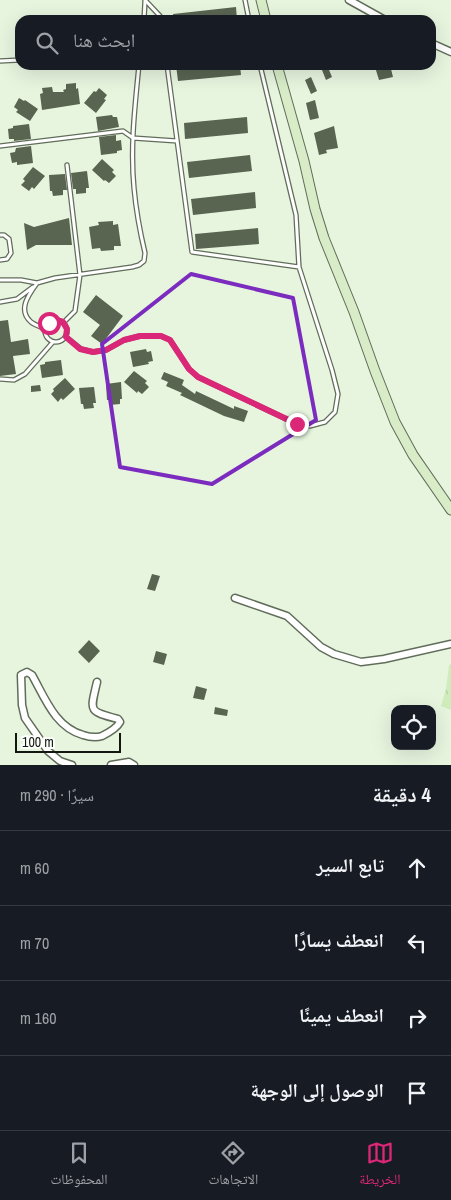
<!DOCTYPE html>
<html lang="ar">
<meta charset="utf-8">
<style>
body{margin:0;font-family:"Archivo Narrow","Noto Naskh Arabic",sans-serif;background:#20242c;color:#f1f3f6;direction:rtl}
.controls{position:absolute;right:15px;bottom:15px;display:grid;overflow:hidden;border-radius:10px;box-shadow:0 5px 20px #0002}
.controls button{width:45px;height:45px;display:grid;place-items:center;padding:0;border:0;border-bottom:1px solid #363941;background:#171b24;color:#f1f3f6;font:25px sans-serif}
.scale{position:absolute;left:15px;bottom:12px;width:106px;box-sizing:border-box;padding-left:5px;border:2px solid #12170f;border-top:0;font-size:14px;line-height:18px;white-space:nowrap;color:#12170f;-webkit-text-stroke:4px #fbfefa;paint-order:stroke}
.stop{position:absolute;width:15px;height:15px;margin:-11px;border:4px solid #db2777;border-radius:50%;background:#fff}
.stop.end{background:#db2777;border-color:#fff;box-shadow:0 1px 5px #0008}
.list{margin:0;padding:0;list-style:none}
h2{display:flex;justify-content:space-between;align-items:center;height:65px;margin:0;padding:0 20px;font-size:21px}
h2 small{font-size:16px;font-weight:400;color:#9ea1a6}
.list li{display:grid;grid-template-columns:32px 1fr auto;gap:15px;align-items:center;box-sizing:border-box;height:75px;padding:0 20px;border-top:1px solid #363941}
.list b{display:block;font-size:19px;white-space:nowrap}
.list em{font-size:16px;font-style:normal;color:#9ea1a6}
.icon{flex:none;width:28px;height:28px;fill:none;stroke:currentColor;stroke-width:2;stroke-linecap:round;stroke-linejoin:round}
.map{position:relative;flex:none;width:451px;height:765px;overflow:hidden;direction:ltr}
.search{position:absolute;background:#171b24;box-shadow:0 5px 20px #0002;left:15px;right:15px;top:15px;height:55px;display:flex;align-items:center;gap:12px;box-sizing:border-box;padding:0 18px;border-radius:15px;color:#9ea1a6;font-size:19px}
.sheet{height:365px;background:#171b24}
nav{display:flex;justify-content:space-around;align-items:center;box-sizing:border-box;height:70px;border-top:1px solid #363941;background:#171b24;font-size:14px;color:#9ea1a6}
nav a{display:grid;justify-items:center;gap:2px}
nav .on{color:#db2777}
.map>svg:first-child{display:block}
</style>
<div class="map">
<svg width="451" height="765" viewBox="0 0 451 765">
<defs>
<pattern id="forest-crowns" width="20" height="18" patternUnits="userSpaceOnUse" patternTransform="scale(1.25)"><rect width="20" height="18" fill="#ceedba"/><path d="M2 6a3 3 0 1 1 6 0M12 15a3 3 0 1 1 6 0" fill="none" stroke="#b0ca9f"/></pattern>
</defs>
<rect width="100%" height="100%" fill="#e7f5df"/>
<path fill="url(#forest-crowns)" d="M451,664V710L441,706L446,689L449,665Z"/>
<path fill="#596451" d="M236,7L237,20H174L173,14Z
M176,65H240L241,75L178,81Z
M320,65H327L332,77L326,80Z
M382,65H390L393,77L379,80L375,67Z
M311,77L317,91L311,94L305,80Z
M76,83V89L78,88L80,104L42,110L40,94L43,93L42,88L52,87L53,92H64L63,90L66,89V84Z
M99,88L107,95L104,99L106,100L96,113L84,103L94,91L96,92Z
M19,98L24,101L25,100L38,109L30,121L16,112L18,110L14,107Z
M315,100L319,118L310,120L306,103Z
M112,115L113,117H117L119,127L98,131L96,117Z
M247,117L248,133L185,139L184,123Z
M29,124L31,139L14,141V139H9L8,129L13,128V126Z
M334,126L338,148L326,150L327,153L319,155L314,133Z
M116,135V141L121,140L122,150L117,151V153L101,155L99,137Z
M31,146L33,163L17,165V162L12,163L10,153L15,152L16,148Z
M250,155L252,171L189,178L187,162Z
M102,159L114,170L112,172L116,176L109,183L105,180L104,181L92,170Z
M33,167L45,176L34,189L32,187L29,191L21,185L25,181L23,179Z
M87,171L89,188H86V193L76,194V189H73L71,173Z
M65,174L67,190H63V195L53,196L52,191H50L49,175Z
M255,192L256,208L193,215L191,199Z
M69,218L72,245H36L27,250L24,223L34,227Z
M113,221V225L118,224L121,246H114V250L101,251L100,248L92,249L89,227L99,225L98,222Z
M258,228L259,244L196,249L195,234Z
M96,295L123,316L102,344L91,336L100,325L83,312Z
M8,320L11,342L28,339L30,354L13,356L16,374L0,376V321Z
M146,349L147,352L151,351L153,361L148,362L149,364L133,367L130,352Z
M61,360L63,375L42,378L40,365L45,364V362Z
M134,371L147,381L145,383L149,387L142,394L138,391L137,393L124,382Z
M164,372L184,380L182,385L195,394L196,391L234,409V406L248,411L244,422L224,416L180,395L182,393L166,386L168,382L161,379Z
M65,378L75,389L63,400L61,398L58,402L51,394L54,391L53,389Z
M121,382L122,399H120V404L110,405L109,400H107L106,384Z
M40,385L41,391L31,392V386Z
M94,387L96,403H93L94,408L84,409L83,404H81L79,388Z
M152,574L160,576L155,591L147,589Z
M89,640L100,651L89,663L78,652Z
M156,651L167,654L164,665L153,662Z
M196,686L207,689L204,700L193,698Z
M215,707L228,710L227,716L214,714Z"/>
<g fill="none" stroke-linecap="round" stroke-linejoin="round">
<g stroke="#616d5a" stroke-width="5.5">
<path id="lane" d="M145,0L160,16L161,20
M245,0L249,20
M144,20L145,1
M0,61L20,60
M167,65L192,252L299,267
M0,146L123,131L133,138L177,141
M0,235H4L9,239L11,253L7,259L0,260
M0,280H21L37,283L55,278L132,267L139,265L144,261L145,253C140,232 136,210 134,188C130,147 135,106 139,65
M37,283C29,294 17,310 31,322C35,325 41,327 45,329
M0,302L17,299L33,287
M45 331a11 11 0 1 1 22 0a11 11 0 1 1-22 0Z
M63,323L75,311L80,275L67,165
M66,337L81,349L93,352L106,350L124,340L140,336H161L170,340L189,369L198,377L297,424L310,426L325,422L335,412L338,394L332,370L299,267L296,215L260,65
M0,379L14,380L25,374L53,342"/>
</g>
<g stroke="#616d5a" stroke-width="9">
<path id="street" d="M349,0L385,20
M431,43L451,52
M235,598L287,616L321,647L334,654L361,662L384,659L451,644
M72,765L60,761L48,751L25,718L22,705L21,675L27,672L32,675C45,698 55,727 83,735C89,737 96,738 102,736C108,733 117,728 120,722L118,719C88,711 90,712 97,682
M111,765L129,762L134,765"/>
</g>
<g stroke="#616d5a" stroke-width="11">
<path id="secondary" d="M261,0L266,20
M277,65L304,161L315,209L324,238L354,312L375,371L395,422L413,455L451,510"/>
</g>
<use href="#lane" stroke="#fff" stroke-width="3"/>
<use href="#street" stroke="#fff" stroke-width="6"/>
<use href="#secondary" stroke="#d8ecc8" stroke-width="9"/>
</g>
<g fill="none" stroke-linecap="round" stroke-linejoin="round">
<path stroke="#db2777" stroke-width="6" d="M49,323L56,320L63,322L67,329L66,337L80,349L93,352L106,350L124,340L140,336H161L170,340L189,369L198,377L297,424"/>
</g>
<path fill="none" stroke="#7b2cbf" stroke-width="4" stroke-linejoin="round" d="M191,274L293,298L316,420L212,484L120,467L102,344Z"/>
</svg>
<div class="controls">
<button><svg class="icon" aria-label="locate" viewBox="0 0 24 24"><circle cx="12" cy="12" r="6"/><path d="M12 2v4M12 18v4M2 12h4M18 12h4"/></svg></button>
</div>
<div class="scale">100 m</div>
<div class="stop" style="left:49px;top:323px"></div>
<div class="stop end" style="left:297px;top:424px"></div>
<div class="search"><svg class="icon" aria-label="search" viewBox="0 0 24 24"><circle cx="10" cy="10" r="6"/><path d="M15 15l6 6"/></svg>ابحث هنا</div>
</div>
<section class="sheet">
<h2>4 دقيقة<small>سيرًا · 290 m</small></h2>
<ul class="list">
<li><svg class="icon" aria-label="ahead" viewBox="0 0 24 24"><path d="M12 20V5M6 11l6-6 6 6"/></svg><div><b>تابع السير</b></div><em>60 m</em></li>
<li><svg class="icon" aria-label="left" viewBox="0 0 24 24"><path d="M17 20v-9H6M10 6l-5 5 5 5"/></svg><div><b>انعطف يسارًا</b></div><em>70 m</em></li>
<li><svg class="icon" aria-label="right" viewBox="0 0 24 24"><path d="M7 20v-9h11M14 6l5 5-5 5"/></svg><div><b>انعطف يمينًا</b></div><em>160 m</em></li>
<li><svg class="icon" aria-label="arrive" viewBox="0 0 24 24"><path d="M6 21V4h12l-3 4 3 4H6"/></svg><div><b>الوصول إلى الوجهة</b></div></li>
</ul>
</section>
<nav>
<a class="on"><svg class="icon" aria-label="map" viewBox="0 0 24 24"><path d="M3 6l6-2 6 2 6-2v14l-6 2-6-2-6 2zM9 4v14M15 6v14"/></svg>الخريطة</a>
<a><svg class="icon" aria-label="directions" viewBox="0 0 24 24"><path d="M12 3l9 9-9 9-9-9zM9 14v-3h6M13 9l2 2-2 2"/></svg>الاتجاهات</a>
<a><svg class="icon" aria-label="saved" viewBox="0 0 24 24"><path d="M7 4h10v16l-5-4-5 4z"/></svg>المحفوظات</a>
</nav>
